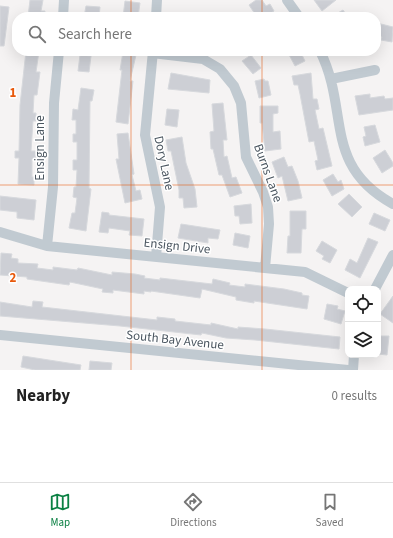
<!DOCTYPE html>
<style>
body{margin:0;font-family:"Source Sans 3",sans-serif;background:#f2f2f2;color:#222}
.controls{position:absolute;right:12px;bottom:12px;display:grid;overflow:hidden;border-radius:8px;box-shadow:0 4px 16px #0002}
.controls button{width:36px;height:36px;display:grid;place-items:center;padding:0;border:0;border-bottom:1px solid #e0e0e0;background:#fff;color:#222;font:20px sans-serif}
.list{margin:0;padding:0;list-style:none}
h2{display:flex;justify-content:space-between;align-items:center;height:52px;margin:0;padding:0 16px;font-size:17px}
h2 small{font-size:13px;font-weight:400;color:#767676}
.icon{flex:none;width:22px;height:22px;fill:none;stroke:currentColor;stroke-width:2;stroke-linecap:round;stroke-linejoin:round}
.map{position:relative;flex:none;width:393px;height:370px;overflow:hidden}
.search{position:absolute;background:#fff;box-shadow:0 4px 16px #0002;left:12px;right:12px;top:12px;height:44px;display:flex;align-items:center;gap:10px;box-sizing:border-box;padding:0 14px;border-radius:16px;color:#767676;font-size:15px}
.sheet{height:112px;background:#fff}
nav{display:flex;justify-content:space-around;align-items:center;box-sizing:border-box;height:56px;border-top:1px solid #e0e0e0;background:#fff;font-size:11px;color:#767676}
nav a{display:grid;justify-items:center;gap:2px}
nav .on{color:#0b8043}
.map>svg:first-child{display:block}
</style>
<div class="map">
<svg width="393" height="370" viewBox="0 0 393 370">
<rect width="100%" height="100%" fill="#f5f3f3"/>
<path fill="#cdcfd5" stroke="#d7d9dd" d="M30,0H43L41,11H45L44,17H28Z
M256,0H262L266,6L270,4L274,11L265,17H257L249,5Z
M314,0H336L322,11Z
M125,1L140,3L138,17H123Z
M0,6L9,7L4,46H0Z
M86,6L100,7L99,17H84Z
M343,10L348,17H331Z
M377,23L393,27L392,42L381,40L382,37L376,36Z
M26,51H39L36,72H40L37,95H34L33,113H36V121H33L31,151H36V159H32V177H34V185L18,184L19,158H15V151H19L20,105Z
M287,51H300L305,61L295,66Z
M123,52L136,55L130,81H133L128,124L116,122L122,70H120Z
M80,55L91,56L89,72L78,71Z
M251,55L261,68L253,74L242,61Z
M171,73L210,80L209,93L168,89Z
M311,73L313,99H317L319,109L315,110L319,129L323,128L332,166L317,170L315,161L318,160L314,141L309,142L300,94L298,85H294L292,76Z
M264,79L265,81H268L271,95L259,98L255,81Z
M81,88L94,90L92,101H90L89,188L91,189L86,231L69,228L72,213H75L77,198L73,197L74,187H76L77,170H73V160H77V142H73V134H76V120H72L73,109L78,110Z
M370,94V98L384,96L385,99L393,98V110L359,115L355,96Z
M223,103L227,140H223L224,157L227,156L232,178L236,177L242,193L230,197L222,175H219L213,149H211L210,132L214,131L212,104Z
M260,106H278V113L273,114V132L280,131L281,149L265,151L262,123H260Z
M167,109L179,110L177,127L165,125Z
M375,125L380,142L365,146L363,137L366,136L364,127Z
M128,133L134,174L132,175L136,191L140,190L142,199L125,203L116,159H119L117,134Z
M182,137L186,163L195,189L197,207L184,208L183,198H179V190L171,151H168L166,140Z
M385,150L393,163V166L382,173L373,158Z
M284,157L288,167L292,166L298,181L302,198L288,201L282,176L278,178L272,162Z
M333,174L338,182L341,180L344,189L332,196L323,180Z
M349,194L362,207L352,217L338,204Z
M0,196L36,200L34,220L17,218V212L0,210Z
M251,204L252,223L240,224L239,216H235L234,206Z
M290,211H306V229H302L301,253H287L288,236H290Z
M102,212L109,213V215L144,219L142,236L129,235L130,231L109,228L108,233L99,232Z
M374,213L390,220L385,231L369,224Z
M181,224L220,230L218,239L208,238V243L178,238Z
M235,233L250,236L248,248L233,245Z
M368,238L378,242L360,278L345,270L350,259L357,263Z
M322,241L337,250L330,263L322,259L324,256L316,251Z
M1,253L12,254L11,258L18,259V263L38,264L37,268L53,270V267L77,270L78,268L112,275V272L135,274L145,276L144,278L160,280V278L212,284L213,279L230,283L229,285L245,287V284L284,289L302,293V295L309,296L307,309L254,301V303L236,300V297L202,289L200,298L151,291V292L144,291V294L113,290V293L102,292L103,289L70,282L69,285L27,279V277L0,275Z
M393,296V323L380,314Z
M33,301L43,302L42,307L157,320V317L175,319V321L211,325V323L238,329V327L265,329L340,337L339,349L255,340L226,338L202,333L201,335L120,326L0,316V302L32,307Z
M327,304L338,306L337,309L345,311L341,324L324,319Z
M378,336H389L387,355L378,354Z
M23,356L81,365L80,370H35L21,367Z
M90,361L112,363L111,370H89Z"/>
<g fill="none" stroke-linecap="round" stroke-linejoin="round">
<path stroke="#c1cad1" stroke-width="10" d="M287,0L299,17
M63,17L64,0
M156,17L157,0
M153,51L145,135L160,207L156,257
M320,51C350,111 322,165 393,204
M152,53L203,59L220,69L234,86L241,103L246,157L263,192L268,207L269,224L265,268
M331,79L375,70
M0,232L47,246L305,272L348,293
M47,246L53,187L54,103L59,51
M375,289L393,255
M0,335L348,370
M353,370L354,355"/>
</g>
<path fill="none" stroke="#e8590c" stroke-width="1" stroke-opacity="0.55" d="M131,0V17M262,0V17M131,51V370M262,51V370M0,185H393"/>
<g text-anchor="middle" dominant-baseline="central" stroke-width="3" stroke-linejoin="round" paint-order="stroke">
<g font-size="13" fill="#4b5660" stroke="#fff">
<text transform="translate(40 148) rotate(-90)">Ensign Lane</text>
<text transform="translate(164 163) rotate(78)">Dory Lane</text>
<text transform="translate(268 173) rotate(70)">Burns Lane</text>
<text transform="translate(177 246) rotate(6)">Ensign Drive</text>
<text transform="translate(175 340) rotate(6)">South Bay Avenue</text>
</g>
</g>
<g font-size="13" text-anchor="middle" font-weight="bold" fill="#e8590c" stroke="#fff" stroke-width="3" stroke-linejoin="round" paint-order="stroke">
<text x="13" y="97">1</text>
<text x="13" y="282">2</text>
</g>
</svg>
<div class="controls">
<button><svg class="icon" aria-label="locate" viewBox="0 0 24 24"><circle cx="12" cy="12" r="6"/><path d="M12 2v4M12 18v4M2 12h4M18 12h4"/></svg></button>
<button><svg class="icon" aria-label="layers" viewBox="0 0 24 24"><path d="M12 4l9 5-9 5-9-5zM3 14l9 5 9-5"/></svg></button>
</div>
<div class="search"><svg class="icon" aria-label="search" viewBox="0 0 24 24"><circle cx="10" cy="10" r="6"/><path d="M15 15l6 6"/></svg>Search here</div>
</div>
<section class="sheet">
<h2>Nearby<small>0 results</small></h2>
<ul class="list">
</ul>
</section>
<nav>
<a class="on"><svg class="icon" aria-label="map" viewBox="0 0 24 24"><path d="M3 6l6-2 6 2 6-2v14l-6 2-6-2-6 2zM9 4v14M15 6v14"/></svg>Map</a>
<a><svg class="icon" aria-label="directions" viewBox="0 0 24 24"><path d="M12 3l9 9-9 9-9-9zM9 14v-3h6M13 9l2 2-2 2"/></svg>Directions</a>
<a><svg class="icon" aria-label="saved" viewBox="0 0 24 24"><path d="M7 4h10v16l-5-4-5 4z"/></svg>Saved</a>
</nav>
